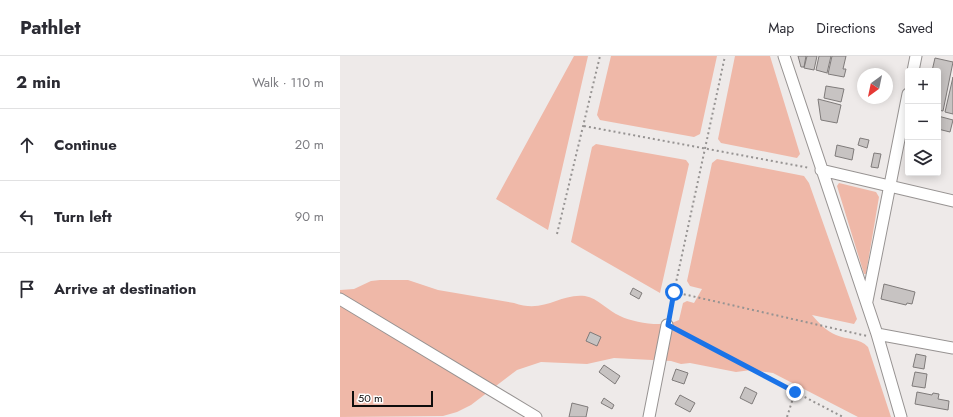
<!DOCTYPE html>
<meta charset="utf-8">
<style>
body{margin:0;font-family:Jost,sans-serif;background:#f2f2f3;color:#2b2b33}
.controls{position:absolute;right:12px;top:12px;display:grid;overflow:hidden;border-radius:4px;box-shadow:0 2px 10px #0003}
.controls button{width:36px;height:36px;display:grid;place-items:center;padding:0;border:0;border-bottom:1px solid #e1e1e2;background:#fff;color:#2b2b33;font:20px sans-serif}
.compass{position:absolute;left:517px;top:12px;width:36px;height:36px;border-radius:50%;background:#fff;box-shadow:0 2px 10px #0003;rotate:213deg}
.scale{position:absolute;left:12px;bottom:10px;width:81px;box-sizing:border-box;padding-left:4px;border:2px solid #0e0d0c;border-top:0;font-size:11px;line-height:14px;white-space:nowrap;color:#0e0d0c;-webkit-text-stroke:3px #fff;paint-order:stroke}
.stop{position:absolute;width:12px;height:12px;margin:-9px;border:3px solid #1a73e8;border-radius:50%;background:#fff}
.stop.end{background:#1a73e8;border-color:#fff;box-shadow:0 1px 4px #0008}
.list{margin:0;padding:0;list-style:none}
h2{display:flex;justify-content:space-between;align-items:center;height:52px;margin:0;padding:0 16px;font-size:17px}
h2 small{font-size:13px;font-weight:400;color:#7c7c81}
.list li{display:grid;grid-template-columns:26px 1fr auto;gap:12px;align-items:center;box-sizing:border-box;height:72px;padding:0 16px;border-top:1px solid #e1e1e2}
.list b{display:block;font-size:15px;white-space:nowrap}
.list em{font-size:13px;font-style:normal;color:#7c7c81}
.icon{flex:none;width:22px;height:22px;fill:none;stroke:currentColor;stroke-width:2;stroke-linecap:round;stroke-linejoin:round}
.map{position:relative;flex:none;width:613px;height:361px;overflow:hidden}
header{display:flex;align-items:center;gap:24px;box-sizing:border-box;height:56px;padding:0 20px;background:#fff;border-bottom:1px solid #e1e1e2}
header strong{font-size:19px}
nav{display:flex;gap:22px;margin-inline-start:auto;font-size:14px}
main{display:flex}
aside{flex:1;background:#fff}
.map>svg:first-child{display:block}
</style>
<header>
<strong>Pathlet</strong>
<nav><a>Map</a><a>Directions</a><a>Saved</a></nav>
</header>
<main>
<aside>
<h2>2 min<small>Walk · 110 m</small></h2>
<ul class="list">
<li><svg class="icon" aria-label="ahead" viewBox="0 0 24 24"><path d="M12 20V5M6 11l6-6 6 6"/></svg><div><b>Continue</b></div><em>20 m</em></li>
<li><svg class="icon" aria-label="left" viewBox="0 0 24 24"><path d="M17 20v-9H6M10 6l-5 5 5 5"/></svg><div><b>Turn left</b></div><em>90 m</em></li>
<li><svg class="icon" aria-label="arrive" viewBox="0 0 24 24"><path d="M6 21V4h12l-3 4 3 4H6"/></svg><div><b>Arrive at destination</b></div></li>
</ul>
</aside>
<div class="map">
<svg width="613" height="361" viewBox="0 0 613 361">
<rect width="100%" height="100%" fill="#eeeae9"/>
<path fill="#efb8a8" d="M234,0H248L208,174L156,143Z
M271,0H377L360,78L354,81L260,64L257,59Z
M395,0H430L460,98L457,102L381,87L378,83Z
M256,88L346,104L349,108L320,237L231,186L252,91Z
M377,103L464,120L469,127L517,263L514,268L472,259C479,267 486,275 496,279C507,284 520,282 528,291L551,361H518L433,317L411,314L396,316L350,307L341,308L331,305L274,302L247,308L201,306L177,314L131,349L117,356L103,360L0,361V234L14,233L31,225L40,224H68L98,234L174,247C205,258 219,237 245,240C258,242 268,255 280,260C295,267 325,272 339,264L343,247L347,245L354,247L362,233L350,230L347,225L372,107Z
M499,127L536,136L539,141L526,218H524L497,130Z"/>
<path fill="#c7c3c2" stroke="#7f7b7a" d="M458,0H466L464,11H461Z
M467,0H477L474,14L464,12Z
M479,0H491L487,17L476,14Z
M492,0H506L503,13H506L504,21L488,18Z
M595,2L613,6L603,55L598,54V15H592Z
M613,21V58L605,56Z
M486,30L504,33L501,46L484,42Z
M478,43L501,49L497,67L481,64Z
M598,60L613,64L610,76L598,73Z
M520,82L529,84L527,92L518,89Z
M497,89L514,93L512,104L495,100Z
M534,97L541,98L538,112L531,111Z
M544,228L575,236L572,248L567,247L566,249L541,243Z
M293,232L302,237L299,243L290,238Z
M250,276L261,281L257,290L246,285Z
M576,298L586,300L584,313L573,311Z
M264,309L280,320L275,328L259,316Z
M336,313L348,317L344,328L332,324Z
M575,316L587,318L585,332L572,330Z
M405,331L417,337L412,348L400,342Z
M577,336L592,339L593,337L599,338L598,343L609,345L608,354L575,348Z
M340,339L355,347L350,356L335,348Z
M264,342L274,349L272,353L261,347Z
M232,347L248,351L246,361H229Z"/>
<g fill="none" stroke-linecap="round" stroke-linejoin="round">
<g stroke="#979392" stroke-width="13">
<path id="minor" d="M444,0L537,278L561,361
M573,15L576,0
M481,114L613,145
M0,243L196,361
M527,245L568,38
M537,278L613,292
M309,361L327,269"/>
</g>
<path stroke="#969392" stroke-width="2" stroke-dasharray="2 3" stroke-linecap="butt" d="M244,70L470,112
M217,178L260,0
M334,236L527,280
M329,259L385,0
M336,274L503,361
M447,361L455,336"/>
<use href="#minor" stroke="#fff" stroke-width="11"/>
</g>
<g fill="none" stroke-linecap="round" stroke-linejoin="round">
<path stroke="#1a73e8" stroke-width="5" d="M334,236L328,269L455,336"/>
</g>
</svg>
<div class="controls">
<button>+</button>
<button>−</button>
<button><svg class="icon" aria-label="layers" viewBox="0 0 24 24"><path d="M12 4l9 5-9 5-9-5zM3 14l9 5 9-5"/></svg></button>
</div>
<svg class="compass" viewBox="-18 -18 36 36"><path d="M0-13l5 13h-10z" fill="#e53935"/><path d="M0 13l5-13h-10z" fill="#7c7c81"/></svg>
<div class="scale">50 m</div>
<div class="stop" style="left:334px;top:236px"></div>
<div class="stop end" style="left:455px;top:336px"></div>
</div>
</main>
